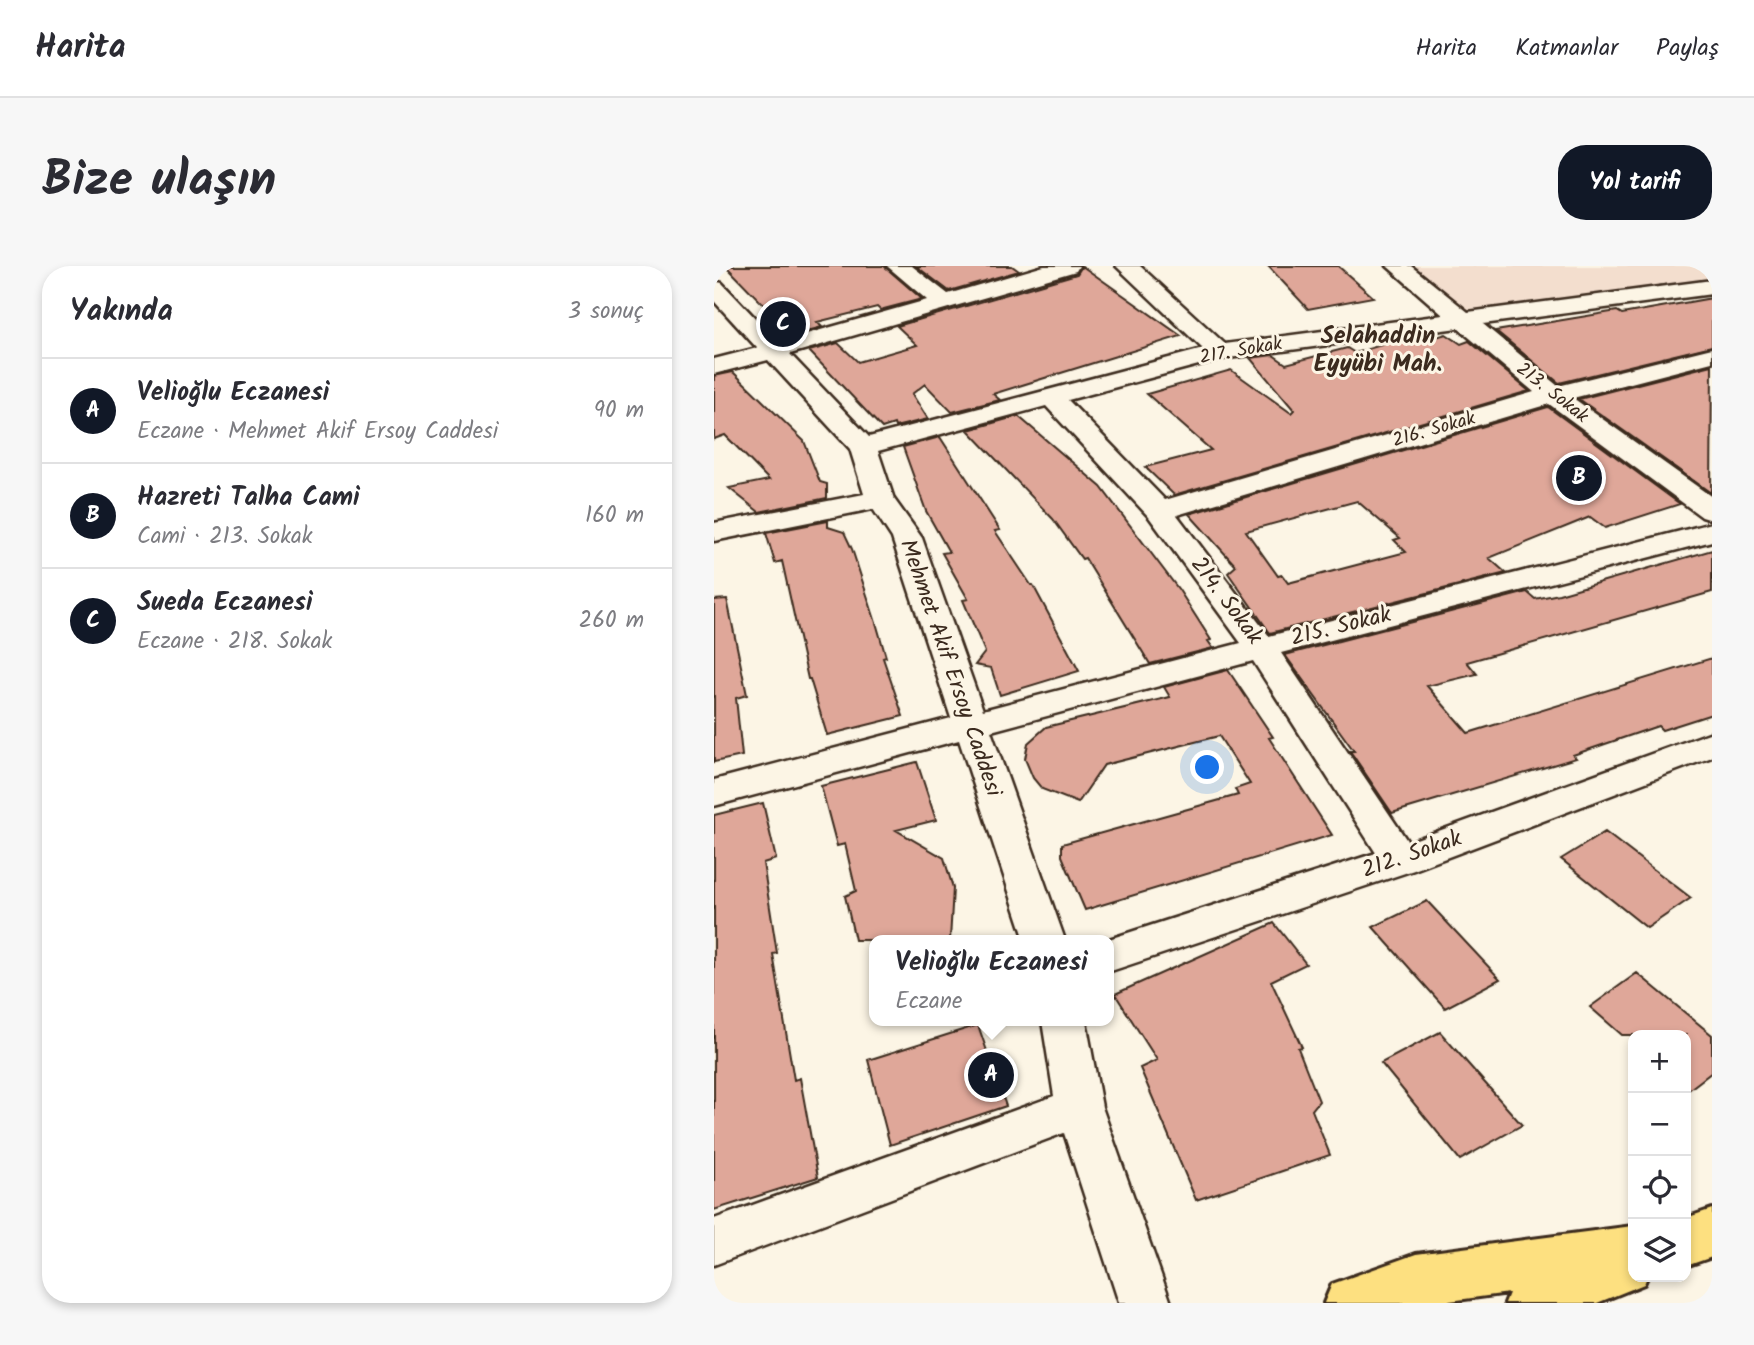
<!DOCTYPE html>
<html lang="tr">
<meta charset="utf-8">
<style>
body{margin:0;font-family:Kalam,sans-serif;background:#f7f7f7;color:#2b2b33}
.controls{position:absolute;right:21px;bottom:21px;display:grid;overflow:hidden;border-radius:14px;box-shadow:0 4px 10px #0003}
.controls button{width:63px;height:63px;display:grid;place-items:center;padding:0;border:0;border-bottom:2px solid #e1e1e2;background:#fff;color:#2b2b33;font:35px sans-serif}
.you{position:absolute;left:494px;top:502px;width:24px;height:24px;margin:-18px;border:5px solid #fff;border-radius:50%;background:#1a73e8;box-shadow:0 0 0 10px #1a73e833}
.badge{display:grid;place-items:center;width:46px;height:46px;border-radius:50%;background:#111827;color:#fff;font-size:23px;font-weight:700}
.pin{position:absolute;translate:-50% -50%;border:4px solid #fff;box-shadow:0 2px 7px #0006}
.popup{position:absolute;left:155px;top:669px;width:245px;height:91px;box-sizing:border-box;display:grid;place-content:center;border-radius:14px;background:#fff;filter:drop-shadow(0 2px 5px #0005);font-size:23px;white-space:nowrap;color:#7c7c81}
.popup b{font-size:26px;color:#2b2b33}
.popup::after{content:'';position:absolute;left:50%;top:100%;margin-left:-14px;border:14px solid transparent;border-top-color:#fff}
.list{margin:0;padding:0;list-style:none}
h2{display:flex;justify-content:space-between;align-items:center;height:91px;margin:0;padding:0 28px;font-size:30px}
h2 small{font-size:23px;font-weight:400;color:#7c7c81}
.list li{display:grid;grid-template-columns:46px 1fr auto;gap:21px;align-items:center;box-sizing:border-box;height:105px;padding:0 28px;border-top:2px solid #e1e1e2}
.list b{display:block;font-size:26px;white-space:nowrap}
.list p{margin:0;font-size:23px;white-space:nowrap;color:#7c7c81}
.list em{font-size:23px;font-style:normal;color:#7c7c81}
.icon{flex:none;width:38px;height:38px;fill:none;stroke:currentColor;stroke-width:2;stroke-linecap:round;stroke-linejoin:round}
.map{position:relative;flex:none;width:998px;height:1037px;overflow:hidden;border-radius:28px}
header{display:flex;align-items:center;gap:42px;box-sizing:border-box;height:98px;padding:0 35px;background:#fff;border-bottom:2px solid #e1e1e2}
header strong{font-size:33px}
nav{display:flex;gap:38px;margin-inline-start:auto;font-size:24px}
.intro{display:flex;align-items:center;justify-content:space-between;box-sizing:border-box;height:168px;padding:0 42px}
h1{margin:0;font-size:49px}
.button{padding:18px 32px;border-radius:28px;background:#111827;color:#fff;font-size:24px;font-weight:700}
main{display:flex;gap:42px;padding:0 42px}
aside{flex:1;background:#fff;border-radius:28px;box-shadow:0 4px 10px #0003}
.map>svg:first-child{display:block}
</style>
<header>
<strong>Harita</strong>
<nav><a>Harita</a><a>Katmanlar</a><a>Paylaş</a></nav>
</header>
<div class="intro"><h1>Bize ulaşın</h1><a class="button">Yol tarifi</a></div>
<main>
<aside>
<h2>Yakında<small>3 sonuç</small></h2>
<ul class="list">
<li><span class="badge">A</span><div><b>Velioğlu Eczanesi</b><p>Eczane · Mehmet Akif Ersoy Caddesi</p></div><em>90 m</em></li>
<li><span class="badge">B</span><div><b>Hazreti Talha Cami</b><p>Cami · 213. Sokak</p></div><em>160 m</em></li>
<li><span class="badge">C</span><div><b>Sueda Eczanesi</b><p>Eczane · 218. Sokak</p></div><em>260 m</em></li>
</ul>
</aside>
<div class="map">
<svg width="998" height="1037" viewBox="0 0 998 1037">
<rect width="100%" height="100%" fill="#fcf5e5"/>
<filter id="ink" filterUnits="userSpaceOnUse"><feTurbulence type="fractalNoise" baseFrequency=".0143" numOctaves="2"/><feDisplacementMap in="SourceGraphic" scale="14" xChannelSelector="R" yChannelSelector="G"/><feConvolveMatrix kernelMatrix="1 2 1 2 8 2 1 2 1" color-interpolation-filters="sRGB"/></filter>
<g filter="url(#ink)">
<path fill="#f3dece" d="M698,0H989L998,6V13L749,48Z"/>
<path fill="#dfa799" stroke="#3b2a1e" stroke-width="2" fill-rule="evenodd" d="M12,0H170L208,33L166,44L163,41L103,56L108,61L79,69Z
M202,0H298L305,5L235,25Z
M368,0L467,70L279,128L286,134L238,146L211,118L198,128L214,153L181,161L180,158L168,162L95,85L124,77L144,96L203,79L183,60L363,8Z
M554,0H624L659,31L594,43Z
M998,32V80L845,117L782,65L903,45L908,48Z
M732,68L747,78L755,75L815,125L460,229L431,201L497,184L433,128L517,104L577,147L580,144L536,92L559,89L572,98L633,82L641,87L687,73L696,79Z
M998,99L997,227L865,133Z
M19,106L90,175L106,216L113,218V232L45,246L15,222L55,214L11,169L0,173V110Z
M834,141L966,238L891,262L876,251L775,292L792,307L556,367L514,307L522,300L475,248ZM643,235L686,272L680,274L692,286L574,317L568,309L564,310L532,265Z
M304,150L387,221L465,324L497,374L494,375L499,382L436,398L371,292L368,293L339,253L254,164Z
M226,171L286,264L281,265L317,319H319L365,405L286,429L277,402L261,399L271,386L249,334L254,333L228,287L235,286L212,245L189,181Z
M114,255V261L130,266L138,283L163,360L172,391L169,392L189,450L113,469L96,413H94L68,295L61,297L52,267Z
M998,284V326L753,396L763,408L713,420L754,467L998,392V448L948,464L944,460L859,489L862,492L678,547L636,485H640L571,389L813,326L821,333L845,328Z
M13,333L33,429L22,432L28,490L0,496V334Z
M514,404L559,471L555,472L618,569L371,644L348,590V578L524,529L521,523L536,518L505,470L390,499L364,537L328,523L319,512L311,493L314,477L332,461L456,431L450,421Z
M203,496L222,554L182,564L230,592L239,622L236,674H141L131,630L142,625L131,578L123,580L107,520Z
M49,537L62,593L49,597L63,687L59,688L80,814L86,812L104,911L0,944V549Z
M891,566L977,632L933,662L847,593Z
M713,635L786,713L731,742L659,661Z
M560,657L592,698L557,715L588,781L584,782L605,835L598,844L616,889L482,934L426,802L443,794L401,728Z
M923,707L998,769V806L972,826V769H908L876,741Z
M264,759L292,840L176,879L154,794Z
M726,766L808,859L746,894L667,797Z"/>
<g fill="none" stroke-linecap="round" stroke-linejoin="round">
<g stroke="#3b2a1e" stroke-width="5">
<path id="minor" d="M173,0H198L234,28L330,0H365L362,5L76,88L155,171L489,83L402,0H426L511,78L729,49L673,0H697L754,46L998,14V28L769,58L844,120L998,82V96L859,132L998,231V254L988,251L835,138L463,249L555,370L998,257V275L567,387L694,576L998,466V491L700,604L394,706V674H392L662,587L539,395L277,465L351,674H311L245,474L0,540V514L237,452L178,272L159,243L0,275V257L150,228L136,183L54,94L0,108V93L43,82L0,35V15L8,17L64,76L213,34ZM744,62L820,126L451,234L354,134L507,93ZM332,140L435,251L527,377L269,444L208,272L180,233L164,185Z
M328,755H372L388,841L457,1037H405L350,867L0,999V953L340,830Z"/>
</g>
<g stroke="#3b2a1e" stroke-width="6">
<path id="major" d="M998,943V991L972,1000V952Z
M919,960V1011H933L930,1018L883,1037H791L795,1027L721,1037H610L618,1018L702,988Z"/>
</g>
<use href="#minor" fill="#fcf5e5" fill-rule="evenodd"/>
<use href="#major" fill="#fde080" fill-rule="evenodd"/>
</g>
</g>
<g text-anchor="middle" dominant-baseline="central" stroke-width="6" stroke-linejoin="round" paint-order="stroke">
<g font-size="19" fill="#3b2a1e" stroke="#fcf5e5">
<text transform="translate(527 85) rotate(-10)">217. Sokak</text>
<text transform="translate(838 127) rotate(38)">213. Sokak</text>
<text transform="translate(720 164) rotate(-16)">216. Sokak</text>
</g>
<g font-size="23" fill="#3b2a1e" stroke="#fcf5e5">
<text transform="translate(512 335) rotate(53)">214. Sokak</text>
<text transform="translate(627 361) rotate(-14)">215. Sokak</text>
<text transform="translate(236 402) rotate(71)">Mehmet Akif Ersoy Caddesi</text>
<text transform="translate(698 589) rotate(-19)">212. Sokak</text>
</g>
<g font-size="24" font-weight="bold" fill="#3b2a1e" stroke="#fcf5e5">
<text x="664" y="70">Selahaddin<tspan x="664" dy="28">Eyyübi Mah.</tspan></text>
</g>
</g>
</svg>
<div class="controls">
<button>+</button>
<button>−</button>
<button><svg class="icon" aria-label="locate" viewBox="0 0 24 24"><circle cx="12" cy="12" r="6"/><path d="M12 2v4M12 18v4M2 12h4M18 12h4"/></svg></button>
<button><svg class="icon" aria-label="layers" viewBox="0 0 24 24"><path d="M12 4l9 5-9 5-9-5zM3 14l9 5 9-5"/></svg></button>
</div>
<div class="you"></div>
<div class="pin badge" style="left:277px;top:809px">A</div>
<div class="popup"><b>Velioğlu Eczanesi</b>Eczane</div>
<div class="pin badge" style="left:865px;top:212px">B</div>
<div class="pin badge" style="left:69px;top:58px">C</div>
</div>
</main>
